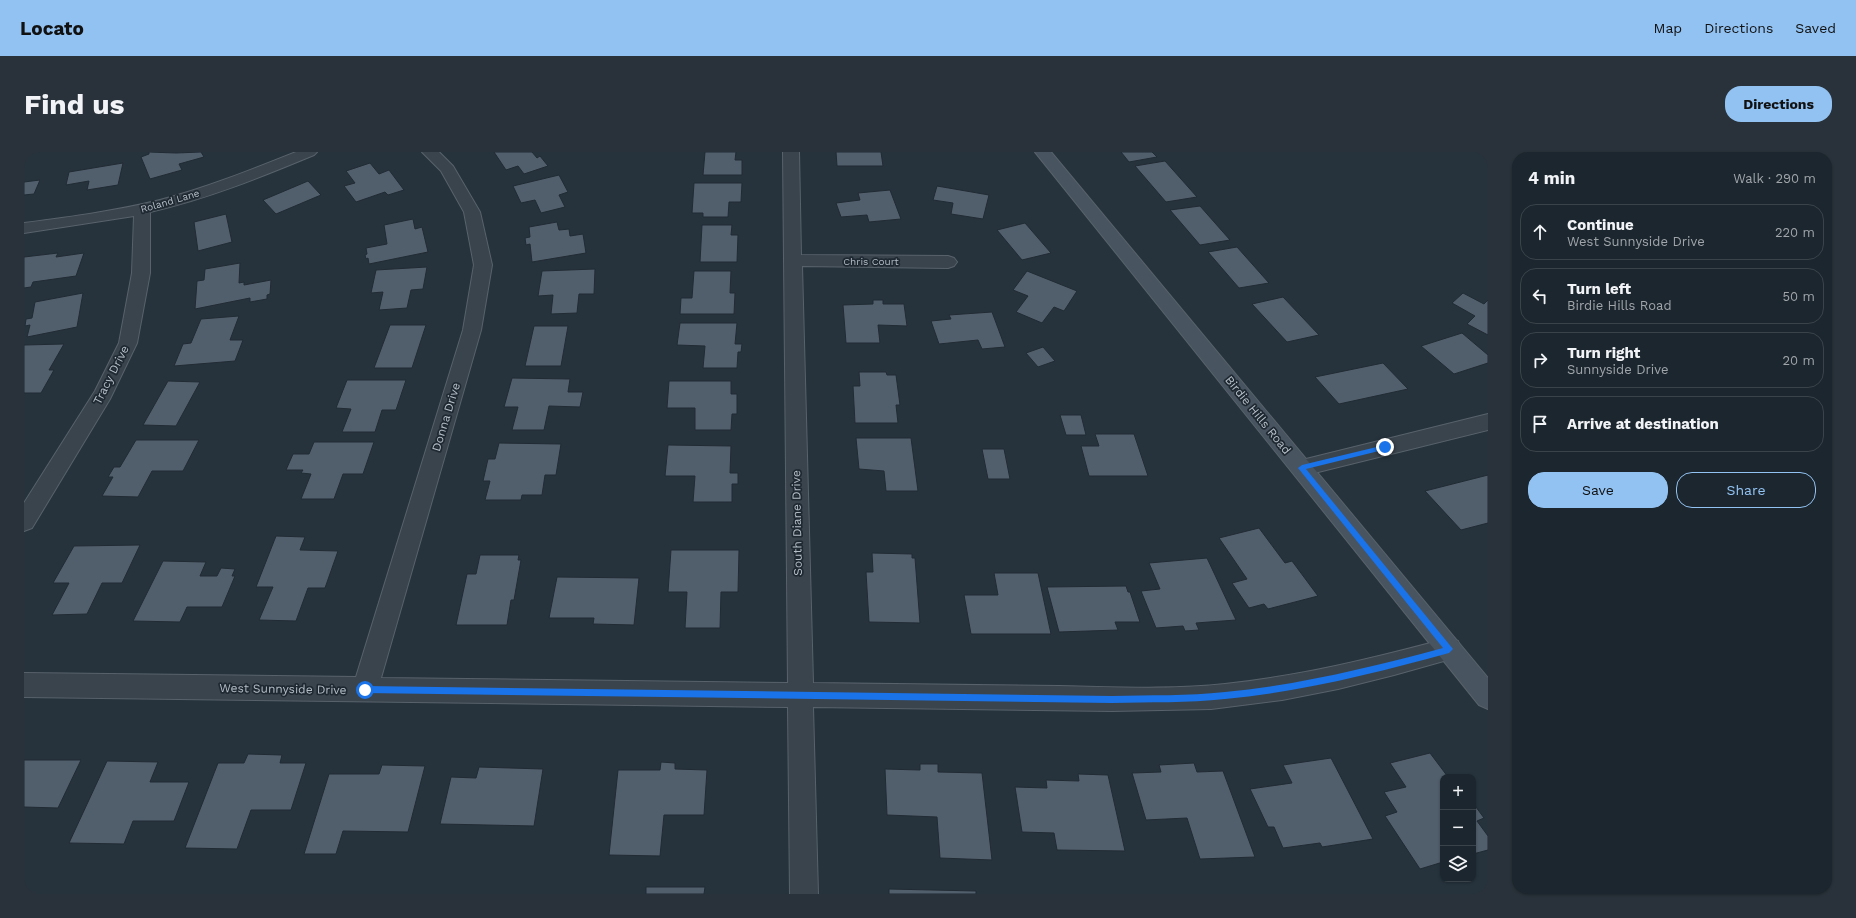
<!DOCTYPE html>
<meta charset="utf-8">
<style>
body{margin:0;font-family:"Work Sans",sans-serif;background:#29323a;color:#f1f3f6}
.controls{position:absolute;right:12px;bottom:12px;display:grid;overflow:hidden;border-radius:8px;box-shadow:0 1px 3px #0004}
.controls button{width:36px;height:36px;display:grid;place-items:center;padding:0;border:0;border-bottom:1px solid #3a434a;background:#1c262e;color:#f1f3f6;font:20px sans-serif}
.stop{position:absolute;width:12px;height:12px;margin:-9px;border:3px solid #1a73e8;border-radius:50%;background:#fff}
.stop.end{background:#1a73e8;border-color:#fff;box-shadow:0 1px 4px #0008}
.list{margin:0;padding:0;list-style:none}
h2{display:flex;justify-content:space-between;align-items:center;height:52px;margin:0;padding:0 16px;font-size:17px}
h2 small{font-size:13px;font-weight:400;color:#a0a5aa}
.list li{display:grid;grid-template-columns:26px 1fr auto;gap:12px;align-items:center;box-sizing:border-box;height:56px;margin:0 8px 8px;padding:0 8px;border:1px solid #3a434a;border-radius:16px}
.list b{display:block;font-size:15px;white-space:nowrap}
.list p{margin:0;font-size:13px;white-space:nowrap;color:#a0a5aa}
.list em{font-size:13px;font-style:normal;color:#a0a5aa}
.actions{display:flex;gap:8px;padding:12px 16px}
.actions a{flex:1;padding:9px 0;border:1px solid #92c2f2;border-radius:16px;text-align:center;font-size:14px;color:#92c2f2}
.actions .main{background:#92c2f2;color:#111}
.icon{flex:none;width:22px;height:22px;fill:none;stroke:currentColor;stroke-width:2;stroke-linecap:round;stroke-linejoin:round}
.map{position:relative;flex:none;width:1464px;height:742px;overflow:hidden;border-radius:16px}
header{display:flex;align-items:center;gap:24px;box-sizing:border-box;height:56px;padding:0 20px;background:#92c2f2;color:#111}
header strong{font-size:19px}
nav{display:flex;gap:22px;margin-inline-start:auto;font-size:14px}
.intro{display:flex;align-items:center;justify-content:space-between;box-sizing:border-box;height:96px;padding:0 24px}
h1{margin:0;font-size:28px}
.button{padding:10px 18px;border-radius:16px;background:#92c2f2;color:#111;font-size:14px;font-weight:700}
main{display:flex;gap:24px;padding:0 24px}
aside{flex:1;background:#1c262e;border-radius:16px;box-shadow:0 1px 3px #0004}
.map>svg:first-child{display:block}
</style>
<header>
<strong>Locato</strong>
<nav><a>Map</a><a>Directions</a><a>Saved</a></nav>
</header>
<div class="intro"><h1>Find us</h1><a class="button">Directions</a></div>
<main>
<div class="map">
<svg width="1464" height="742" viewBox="0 0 1464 742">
<rect width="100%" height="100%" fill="#26333d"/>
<path fill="#515e6b" stroke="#212b34" d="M125,0L152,1L177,0L180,5L155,12L158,18L126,27L117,5L125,2Z
M470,0H508L513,6L516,4L524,14L500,22L494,14L482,18Z
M681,0H712L711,8H718V23H679Z
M812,0H857L859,14H813Z
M1097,0H1128L1133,5L1105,10Z
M1141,9L1173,45L1142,50L1111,14Z
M99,11L94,33L63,38L65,29L42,33L45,20Z
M346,11L355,22L365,18L380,38L364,43L361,40L332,50L320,34L331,31L322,19Z
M535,23L544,40L535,43L541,55L517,61L511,48L497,51L489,34Z
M16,28L10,42L0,43V30Z
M284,29L297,43L252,62L239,48Z
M670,31H718L717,50H705L704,65H679V61H668Z
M913,34L965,43L959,67L927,62L929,51L909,48Z
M866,38L877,67L845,70L843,63L817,65L812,51L836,48L834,41Z
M1176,54L1206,88L1176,93L1146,58Z
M202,62L208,90L174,99L170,70Z
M389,67L391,77L398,75L404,100L345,112L344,106L342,107L341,103L343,102L342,96L363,92L360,73Z
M533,70L535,78L545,77L546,84L559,82L562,101L508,110L506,92L502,93L501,86L506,85L505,75Z
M1001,71L1027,101L998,108L973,78Z
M678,73H708L707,83H714L713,110H676Z
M1213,95L1245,131L1215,136L1184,100Z
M34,101L32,105L60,101L52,124L9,130L7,135L0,136V105Z
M216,111L215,131L220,130V133L247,128L246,142L243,143V147L226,150V146L171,157L173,129L180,128L181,117Z
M403,115L399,137L387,138L383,156L355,158L359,140L347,141L352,118Z
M571,117L570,142H555L553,161L527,162L529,143L514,144L518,119Z
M670,119H707L706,141H711L710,162H656L657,146H668Z
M1003,119L1053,139L1040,159L1030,155L1018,171L992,160L1004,144L989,138Z
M59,141L53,175L3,185L6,173L1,174L2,167L8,166L11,150Z
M1439,141L1460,152L1464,148V183L1443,172L1451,164L1428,151Z
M1259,145L1295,183L1263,190L1228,152Z
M849,148H859V152H880L883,174L854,173L856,191H822L819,153L849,152Z
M968,160L981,195L958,197L954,188L915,192L907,169L927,167L925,163Z
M215,164L206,188H219L211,209L150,214L159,192L167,191L177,167Z
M656,171H713L711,192H718L717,200H714L713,216H679L681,194L653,193Z
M366,173H402L388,216H350Z
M510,174H544L537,214H501Z
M1438,181L1464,203V211L1430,222L1397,194Z
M40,192L25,218H30L17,241H0V193Z
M1019,195L1031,209L1014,215L1002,201Z
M1359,211L1384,237L1315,252L1291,225Z
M835,220H862L863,223H872L876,253H872L874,271H831L829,234H836Z
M488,226L546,227L544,240H559L556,255L525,254L520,278H488L494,255H480Z
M323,228H382L372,258H358L351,280H318L327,257L312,256Z
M144,229L176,230L152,274L119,273Z
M645,229H707V242H713V262H708L707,278H671V256H643Z
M1036,263H1057L1062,283H1042Z
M1071,282H1110L1124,324H1065L1057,294H1075Z
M832,286H887L894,339H862L860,319L835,317Z
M112,288H175L159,319H128L114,345L78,344L89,325H84L90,315H96Z
M290,290H350L339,322H319L310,347H277L287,322L277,321L279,318H262L269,302H285Z
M475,291L537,292L532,323H521L518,343H498L497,348H461L466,329H459L464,307H471Z
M644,293L707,294L706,321H714V332H708V350H669L671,324H641Z
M958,297H980L986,327H964Z
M1464,323V371L1437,378L1401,339Z
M1235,376L1261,411L1268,409L1294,444L1244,457L1240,452L1225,456L1208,431L1223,427L1195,386Z
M252,384L281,385L276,398L314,399L301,436H284L272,469L235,468L249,435H232Z
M116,393L98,431H78L63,462L28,463L45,431H29L50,394Z
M647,398H715L714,440H697L696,476H661L663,440H644Z
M848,401L888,402V406H891L896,471L845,470L842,420H849Z
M456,403H495L494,408H497L490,448H487L483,473H432L443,422H452Z
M1183,406L1212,468L1172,471L1175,478L1161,479L1159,474L1132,476L1117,439L1136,437L1125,411Z
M139,409L182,410L176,424H193L197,416L211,417L208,424H211L198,455H163L156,470L109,469Z
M970,421H1014L1027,482H947L940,443H974Z
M533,425L615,426L610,473L569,472L570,466H525Z
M1102,434L1104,440H1106L1116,470H1091L1094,478L1035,480L1023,435Z
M1406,601L1424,625H1419V710L1396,717L1361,664L1373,660L1360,640L1382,635L1366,611Z
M224,602L258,603L256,611H282L267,658H227L213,697L161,696L194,611H220Z
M1307,606L1349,687L1298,695L1296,691L1259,696L1250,675H1244L1226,637L1268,631L1259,613Z
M0,608H57L34,656L0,655Z
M83,609L134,610L126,630H165L150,669H109L100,692L45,691Z
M637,610L651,611V617L683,618L680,663H640L636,704L585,703L594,618H636Z
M1170,611L1173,620L1199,619L1231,705L1176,707L1163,666L1122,668L1108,621L1137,620L1135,613Z
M896,612H914V620L958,621L968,708L916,706L913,665L863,663L861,617L896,618Z
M358,613L401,614L384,680L319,679L312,702H280L305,622H355Z
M455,615L519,617L510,674L416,672L427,625L452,626Z
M1054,622L1084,623L1101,699L1033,698L1030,681L998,680L991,635L1023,636L1022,628L1055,629Z
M1449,651L1460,666L1453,669L1464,684V698L1449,702Z
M622,735H681L680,742H622Z
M865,737L952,739V742H865Z"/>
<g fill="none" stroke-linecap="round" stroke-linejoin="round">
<g stroke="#58626b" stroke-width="2">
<path id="street" d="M272,0H293L290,3C237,25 183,47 126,60V121L113,191L86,247L8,376L0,379V351L71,239L95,191L108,121L110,64L0,81V71C46,65 91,59 136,48C182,36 227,18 272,0Z
M398,0H415L429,14L456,60L468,113L457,178L357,526L764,531L759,0H775L777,103L924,104L930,106L933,110L930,114L924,116L778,114L789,531C870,532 952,533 1034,534C1089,535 1146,538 1201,532C1277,524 1351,506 1425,486L1434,489L1437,497L1434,505L1370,523L1314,537L1258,548L1187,557L1088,559L789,555L794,742H766L764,555L0,545V521L332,525L439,178L450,113L440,60L417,19Z
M1464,262V278L1278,324L1271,322L1267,316L1271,310L1278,308Z"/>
</g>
<g stroke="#58626b" stroke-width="2">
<path id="secondary" d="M1011,0H1027L1464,526V557L1455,553Z"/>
</g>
<use href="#street" fill="#3a444d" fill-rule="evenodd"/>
<use href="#secondary" fill="#485460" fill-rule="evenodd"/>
</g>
<path fill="#1a73e8" d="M1361,293L1364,295L1363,297L1282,317L1429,497L1425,501C1352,521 1277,540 1201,547C1164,551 1126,550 1088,551L341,541L337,538L341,534L1088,544C1126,543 1164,544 1201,540C1275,533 1348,515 1419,496L1274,316L1278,313Z"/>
<g text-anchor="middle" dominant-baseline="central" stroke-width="3.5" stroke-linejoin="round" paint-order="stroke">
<g font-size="10" fill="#b6bfc8" stroke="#1f2932">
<text transform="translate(146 49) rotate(-16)">Roland Lane</text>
<text x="847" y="109">Chris Court</text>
</g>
<g font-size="12" fill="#b6bfc8" stroke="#1f2932">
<text transform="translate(87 223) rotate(-63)">Tracy Drive</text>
<text transform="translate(1234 263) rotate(51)">Birdie Hills Road</text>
<text transform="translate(422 265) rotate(-73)">Donna Drive</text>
<text transform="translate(773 371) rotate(-91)">South Diane Drive</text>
<text transform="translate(259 537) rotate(1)">West Sunnyside Drive</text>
</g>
</g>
</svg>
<div class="controls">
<button>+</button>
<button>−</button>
<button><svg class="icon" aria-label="layers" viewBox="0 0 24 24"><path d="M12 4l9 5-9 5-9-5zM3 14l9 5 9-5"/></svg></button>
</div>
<div class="stop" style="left:341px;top:538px"></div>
<div class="stop end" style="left:1361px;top:295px"></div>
</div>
<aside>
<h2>4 min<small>Walk · 290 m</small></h2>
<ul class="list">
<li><svg class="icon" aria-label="ahead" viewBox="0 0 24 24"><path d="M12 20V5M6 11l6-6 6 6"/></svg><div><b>Continue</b><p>West Sunnyside Drive</p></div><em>220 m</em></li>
<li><svg class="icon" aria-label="left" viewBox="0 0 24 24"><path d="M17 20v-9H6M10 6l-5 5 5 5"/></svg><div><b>Turn left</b><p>Birdie Hills Road</p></div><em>50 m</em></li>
<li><svg class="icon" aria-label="right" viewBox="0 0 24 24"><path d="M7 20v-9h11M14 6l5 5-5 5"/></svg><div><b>Turn right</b><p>Sunnyside Drive</p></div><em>20 m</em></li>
<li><svg class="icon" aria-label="arrive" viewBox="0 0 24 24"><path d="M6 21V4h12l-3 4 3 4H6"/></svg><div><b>Arrive at destination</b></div></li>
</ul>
<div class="actions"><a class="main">Save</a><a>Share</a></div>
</aside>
</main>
